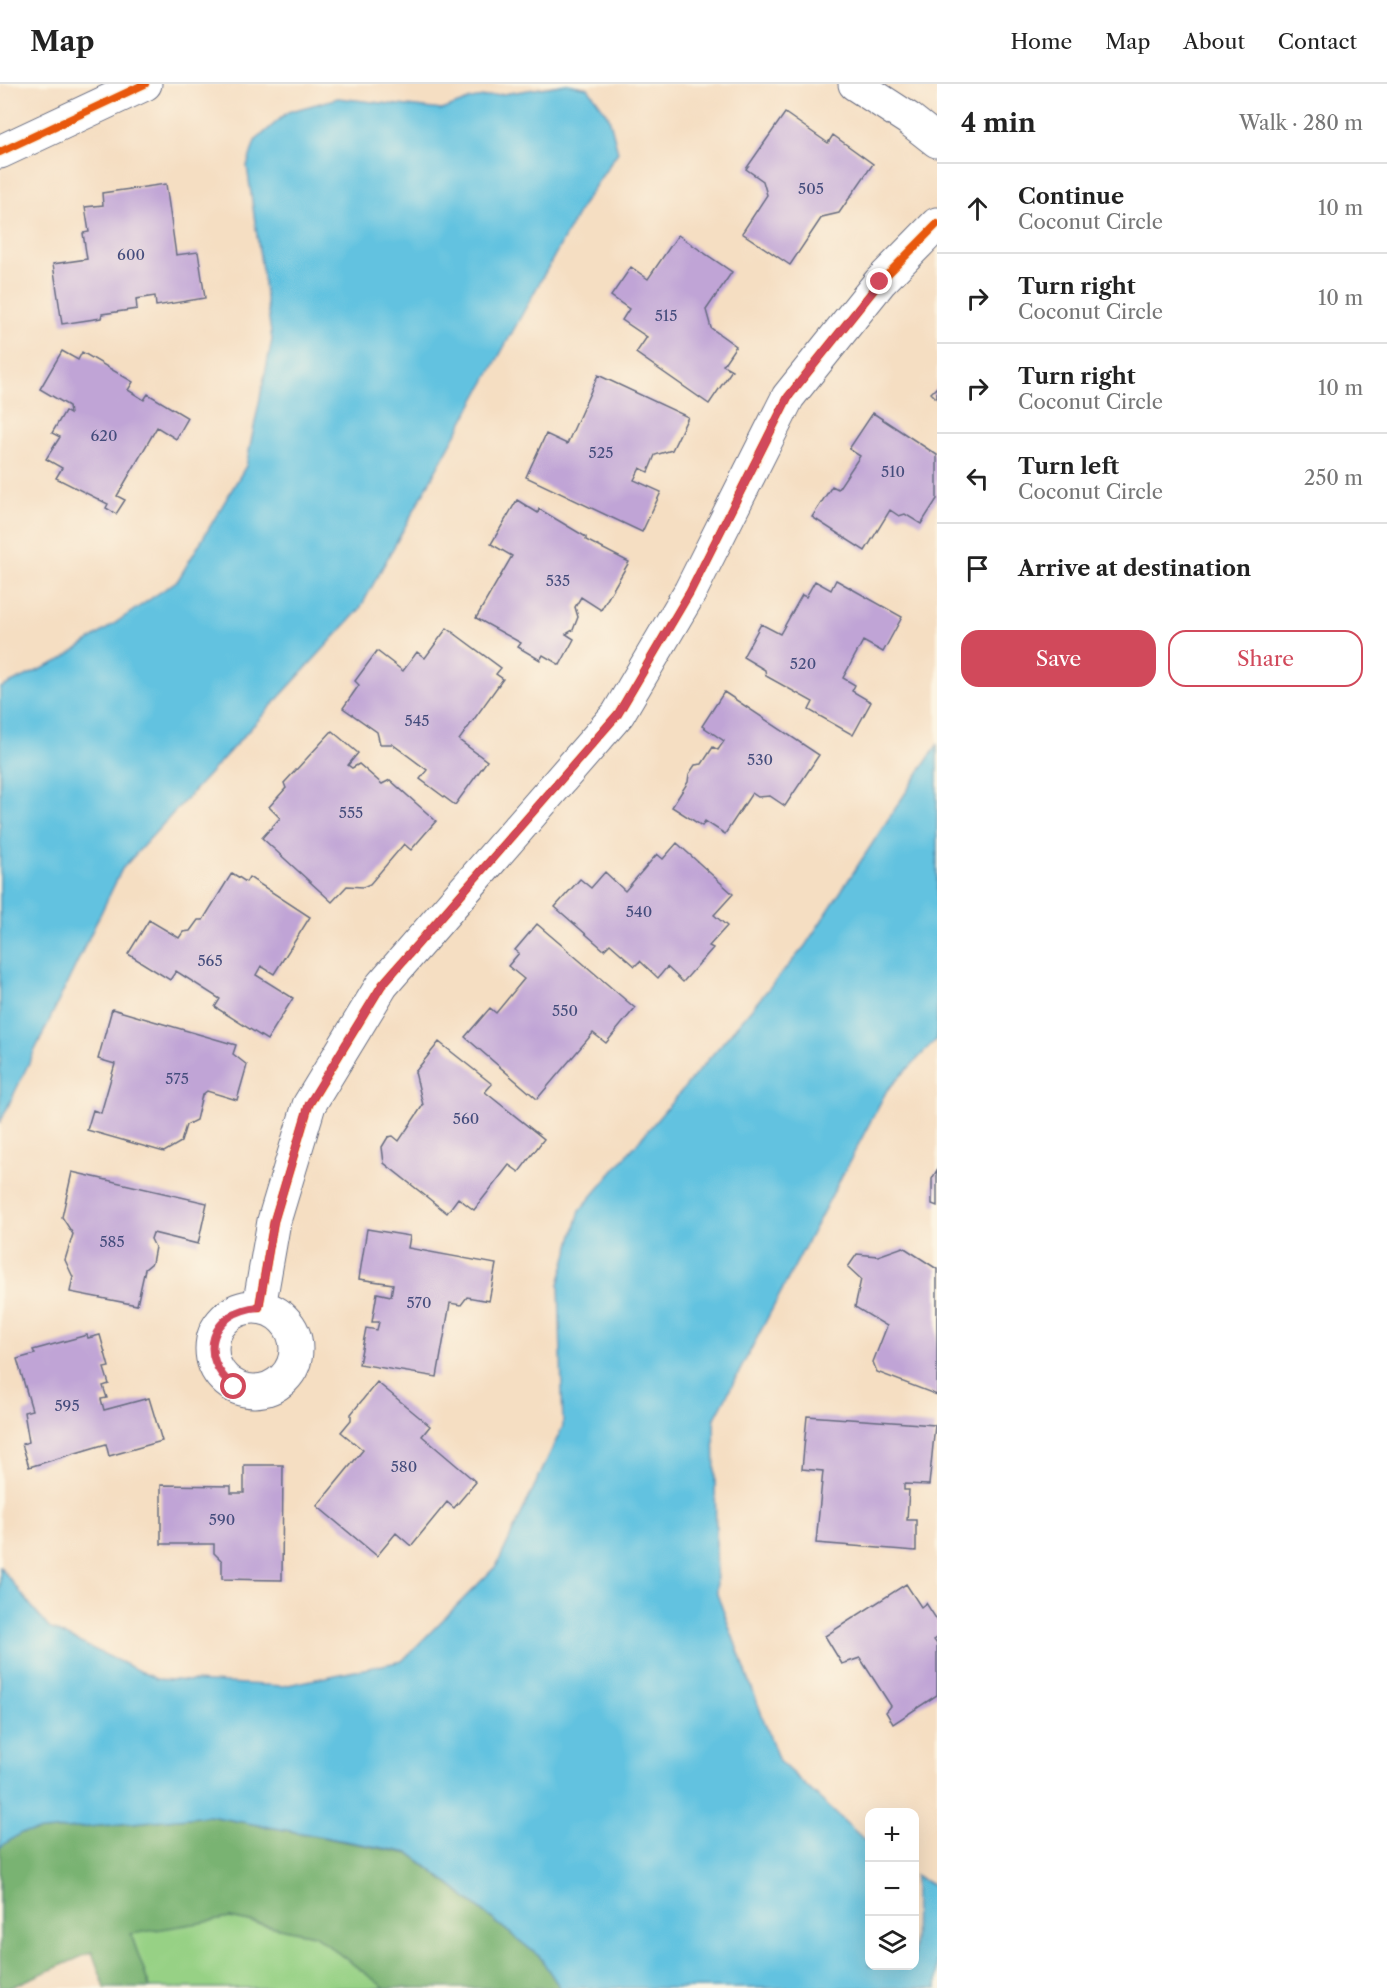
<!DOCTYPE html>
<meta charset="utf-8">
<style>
body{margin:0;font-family:"Libre Caslon Text",serif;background:#f2f2f2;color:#222}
.controls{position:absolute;right:18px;bottom:18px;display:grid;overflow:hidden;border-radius:12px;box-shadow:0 6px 24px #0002}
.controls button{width:54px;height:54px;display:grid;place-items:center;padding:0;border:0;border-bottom:2px solid #e0e0e0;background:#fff;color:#222;font:30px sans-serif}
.stop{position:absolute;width:18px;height:18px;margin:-14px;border:4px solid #d1495b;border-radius:50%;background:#fff}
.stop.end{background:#d1495b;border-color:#fff;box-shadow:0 2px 6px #0008}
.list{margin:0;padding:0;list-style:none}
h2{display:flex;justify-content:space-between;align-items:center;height:78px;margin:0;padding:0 24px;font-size:26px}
h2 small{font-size:20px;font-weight:400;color:#767676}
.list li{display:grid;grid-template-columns:39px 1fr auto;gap:18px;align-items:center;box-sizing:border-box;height:90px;padding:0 24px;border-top:2px solid #e0e0e0}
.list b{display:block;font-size:22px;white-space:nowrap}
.list p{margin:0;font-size:20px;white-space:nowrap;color:#767676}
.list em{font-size:20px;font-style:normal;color:#767676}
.actions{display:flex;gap:12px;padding:18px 24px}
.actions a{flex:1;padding:14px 0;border:2px solid #d1495b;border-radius:18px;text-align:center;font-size:21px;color:#d1495b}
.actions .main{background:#d1495b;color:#fff}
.icon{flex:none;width:33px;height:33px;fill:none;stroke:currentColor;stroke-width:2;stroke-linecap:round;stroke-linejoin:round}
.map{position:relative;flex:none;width:937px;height:1904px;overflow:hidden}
header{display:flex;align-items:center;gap:36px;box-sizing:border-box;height:84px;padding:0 30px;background:#fff;border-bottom:2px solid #e0e0e0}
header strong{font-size:28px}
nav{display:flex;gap:33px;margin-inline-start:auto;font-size:21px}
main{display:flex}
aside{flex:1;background:#fff}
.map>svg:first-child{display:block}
</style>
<header>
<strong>Map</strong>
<nav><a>Home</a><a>Map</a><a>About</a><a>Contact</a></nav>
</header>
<main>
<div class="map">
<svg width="937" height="1904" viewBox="0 0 937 1904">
<rect width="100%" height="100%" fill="#fcf5e5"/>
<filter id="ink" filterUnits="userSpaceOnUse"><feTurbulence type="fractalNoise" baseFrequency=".0167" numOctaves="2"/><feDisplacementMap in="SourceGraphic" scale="12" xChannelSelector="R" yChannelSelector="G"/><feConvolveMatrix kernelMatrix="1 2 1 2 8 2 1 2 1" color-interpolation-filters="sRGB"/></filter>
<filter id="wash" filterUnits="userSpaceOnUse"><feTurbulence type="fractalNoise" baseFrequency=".008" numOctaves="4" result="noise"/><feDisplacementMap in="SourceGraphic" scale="24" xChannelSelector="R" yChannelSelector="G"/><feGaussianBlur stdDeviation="1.35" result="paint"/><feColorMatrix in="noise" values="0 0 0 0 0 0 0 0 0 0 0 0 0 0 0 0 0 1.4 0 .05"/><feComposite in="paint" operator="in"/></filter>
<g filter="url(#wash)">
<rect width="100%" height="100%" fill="#f5dec2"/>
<path fill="#97d185" stroke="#598072" stroke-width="1.5" d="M230,1834L314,1851L385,1904H150L130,1849Z"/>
<path fill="#79b372" stroke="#4a7168" stroke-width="1.5" d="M210,1732L410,1770L540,1873L560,1904H385L314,1851L230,1834L131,1850L150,1904H105L92,1868L9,1904H0V1763L21,1749Z"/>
<path fill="#62c2e0" stroke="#3e789f" stroke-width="1.5" d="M567,0L588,4L609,33L618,68L583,120L359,526L122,785L0,1039V604L61,576L178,496L246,382L272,256L247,82L255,57L288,28L338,14L442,26L471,15Z
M937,661V955L887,1006L714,1336L717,1510L779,1677L869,1760L870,1882H914L915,1791L937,1804V1904H560L540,1873L410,1769L210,1732L21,1749L0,1763V1483L49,1544L156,1595L283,1602L402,1577L497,1481L563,1342L559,1200L580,1126L805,862Z"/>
<g id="blocks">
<path fill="#c0a4d6" d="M785,29L828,59L833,51L873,80L839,129L822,133L790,181L742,149L767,111L763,97L746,85Z
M166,100L176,171L198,168L205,214L156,222L155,212L136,215L137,225L102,230L101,234L62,240L53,180L87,175L83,149L89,148L85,123L103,121L102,109Z
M678,151L732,188L706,226L711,244L736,262L723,281L732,286L709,320L636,269L647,253L622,236L629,225L611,212L631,183L648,195Z
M62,267L78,276L82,268L133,298L128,306L144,316L148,310L188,334L176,355L157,343L117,412L125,416L116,430L106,424L108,420L56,394L62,384L46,375L60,353L52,349L65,327L70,330L69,322L40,305Z
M598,291L688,333L672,366L655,371L648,388L640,384L634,396L661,408L642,448L526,393L546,350L567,360Z
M937,303V315L931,309Z
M873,329L937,371V415L921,440L905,430L899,432L890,426L865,467L812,433L832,402L838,405L860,372L849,365Z
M517,416L538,429L539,425L586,453V456L629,478L601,526L581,513L575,523L578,533L573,546L566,550L574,555L560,581L543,571L540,576L518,563L521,559L476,534L512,472L491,460Z
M836,496L902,533L883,568L863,557L843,594L855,601L852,607L871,618L853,651L809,626L813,618L766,592L765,586L743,573L761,540L780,550L802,511L806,513L815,497L831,506Z
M447,544L501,584L496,590L503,595L459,656L487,677L455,721L420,695L427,686L392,660H380L377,648L343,624L359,601L355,597L377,567L403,587L417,568L425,574Z
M724,608L819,671L785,722L770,712L758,713L752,709L725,750L705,737L702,742L672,723L688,698L689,690L695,681L702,680L713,663L718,666L724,657L702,642Z
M332,647L358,669L348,681L352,684L359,680L382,700L390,696L436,737L411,766L404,760L370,800L363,803L347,802L332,818L262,754L280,734L269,723L286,704L284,699Z
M677,759L733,810L714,831L727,842L709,862L713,864L683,898L667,883L658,894L640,877L635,882L610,860L604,866L555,823L580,795L591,804L605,788L625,807L657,770L663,775Z
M232,789L246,798L249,793L310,833L274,890L261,882L256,891L293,914L267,956L215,923L220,915L176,887L170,896L128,870L149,836L179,854L183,848L190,847L198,836H203Z
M537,840L635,924L606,959L593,949L537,1015L465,953L490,924L496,929L524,895L508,882L519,869L515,866Z
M112,925L236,961L233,970L247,981L237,1016L207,1007L202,1011L196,1036L186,1041L181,1058L164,1068L87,1046L93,1026L101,1029L115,980L98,975Z
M439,958L492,1000L485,1008L544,1055L519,1088L509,1081L474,1126L458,1114L447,1129L384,1079L382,1063L388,1053L393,1052L399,1057L423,1021L415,988Z
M937,1086V1122L932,1120V1095Z
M72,1088L207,1119L198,1160L153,1149L151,1155L155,1163L152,1179L145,1185L137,1221L70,1208L73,1193L65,1176L73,1150L62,1133Z
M367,1145L410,1152L408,1164L496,1180L489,1217L467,1213L461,1221L450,1219L437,1293L359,1280L366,1244L377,1246L379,1238H372L377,1209L391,1212L393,1200L359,1195Z
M903,1163L937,1185V1311L877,1288L873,1278L887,1242L855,1223L861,1195L848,1183L857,1170L878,1172Z
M87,1251L88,1254L100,1251L109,1283L104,1284L109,1300L103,1302L107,1314L101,1315L104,1326L149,1314L162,1357L109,1372L106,1360L29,1383L22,1360L29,1358L24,1328L32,1326L17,1275L35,1270L33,1266Z
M377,1298L430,1342L422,1352L476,1398L454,1424L447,1418L411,1462L396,1449L377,1472L317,1422L363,1366L341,1348L351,1336V1330Z
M807,1332L935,1341L929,1401L904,1400V1406H909L907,1436H916V1467L816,1459L823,1387L802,1385Z
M244,1381H283L282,1496L222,1495V1477L214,1469V1460H161V1401L231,1402V1409H244Z
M906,1500L921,1523L926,1519L937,1536V1554L934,1556L937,1560V1611L893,1640L886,1628L891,1622L860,1574L842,1580L825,1552Z"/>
</g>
</g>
<g filter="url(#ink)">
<use href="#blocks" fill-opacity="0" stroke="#676c81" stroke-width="1.5"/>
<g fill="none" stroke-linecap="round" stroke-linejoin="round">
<g stroke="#676c81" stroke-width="35">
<path id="minor" d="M855,0L909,35L937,57
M0,68L145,0
M259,1223L274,1137L309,1021L382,901L618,630L690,508L788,313L880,198L937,140
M212 1265a42 42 0 1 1 84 0a42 42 0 1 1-84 0Z"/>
</g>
<use href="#minor" stroke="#fff" stroke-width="33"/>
<g stroke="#fcf5e5" stroke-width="11">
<path id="cycleway" d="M0,68L145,0
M259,1223L274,1137L309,1021L382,901L618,630L690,508L788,313L880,198L937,140"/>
</g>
<use href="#cycleway" stroke="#e8590c" stroke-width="8"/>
</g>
</g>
<g fill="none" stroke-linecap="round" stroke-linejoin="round" filter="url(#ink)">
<path stroke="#d1495b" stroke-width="8" d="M234,1303C196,1272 211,1227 259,1223L274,1137L309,1020L382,901L618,630L690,508L788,313L880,198"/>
</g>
<g text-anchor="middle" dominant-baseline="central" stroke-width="5" stroke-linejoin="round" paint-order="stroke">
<g font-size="15" fill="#444c7c">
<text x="811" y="104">505</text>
<text x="131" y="170">600</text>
<text x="666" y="231">515</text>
<text x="104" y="351">620</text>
<text x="601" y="368">525</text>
<text x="893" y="387">510</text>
<text x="558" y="496">535</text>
<text x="803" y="579">520</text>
<text x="417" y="636">545</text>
<text x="760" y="675">530</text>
<text x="351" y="728">555</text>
<text x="639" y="827">540</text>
<text x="210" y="876">565</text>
<text x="565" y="926">550</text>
<text x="177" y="994">575</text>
<text x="466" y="1034">560</text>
<text x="112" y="1157">585</text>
<text x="419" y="1218">570</text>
<text x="67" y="1321">595</text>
<text x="404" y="1382">580</text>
<text x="222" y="1435">590</text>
</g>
</g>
</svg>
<div class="controls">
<button>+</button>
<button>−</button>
<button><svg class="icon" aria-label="layers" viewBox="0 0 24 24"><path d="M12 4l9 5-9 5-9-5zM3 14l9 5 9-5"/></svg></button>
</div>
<div class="stop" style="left:234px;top:1303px"></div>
<div class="stop end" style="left:880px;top:198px"></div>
</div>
<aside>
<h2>4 min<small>Walk · 280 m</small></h2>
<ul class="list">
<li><svg class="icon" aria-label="ahead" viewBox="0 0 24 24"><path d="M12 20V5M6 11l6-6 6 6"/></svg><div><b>Continue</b><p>Coconut Circle</p></div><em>10 m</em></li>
<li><svg class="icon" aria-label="right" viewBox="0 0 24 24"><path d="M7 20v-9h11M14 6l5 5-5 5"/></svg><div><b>Turn right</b><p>Coconut Circle</p></div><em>10 m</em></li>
<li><svg class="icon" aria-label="right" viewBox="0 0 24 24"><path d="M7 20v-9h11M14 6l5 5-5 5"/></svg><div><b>Turn right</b><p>Coconut Circle</p></div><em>10 m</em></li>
<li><svg class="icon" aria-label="left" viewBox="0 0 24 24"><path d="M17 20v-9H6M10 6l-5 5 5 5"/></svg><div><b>Turn left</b><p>Coconut Circle</p></div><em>250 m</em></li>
<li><svg class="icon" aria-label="arrive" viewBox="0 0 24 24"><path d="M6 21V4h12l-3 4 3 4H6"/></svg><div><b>Arrive at destination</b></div></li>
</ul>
<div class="actions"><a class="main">Save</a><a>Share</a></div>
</aside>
</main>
